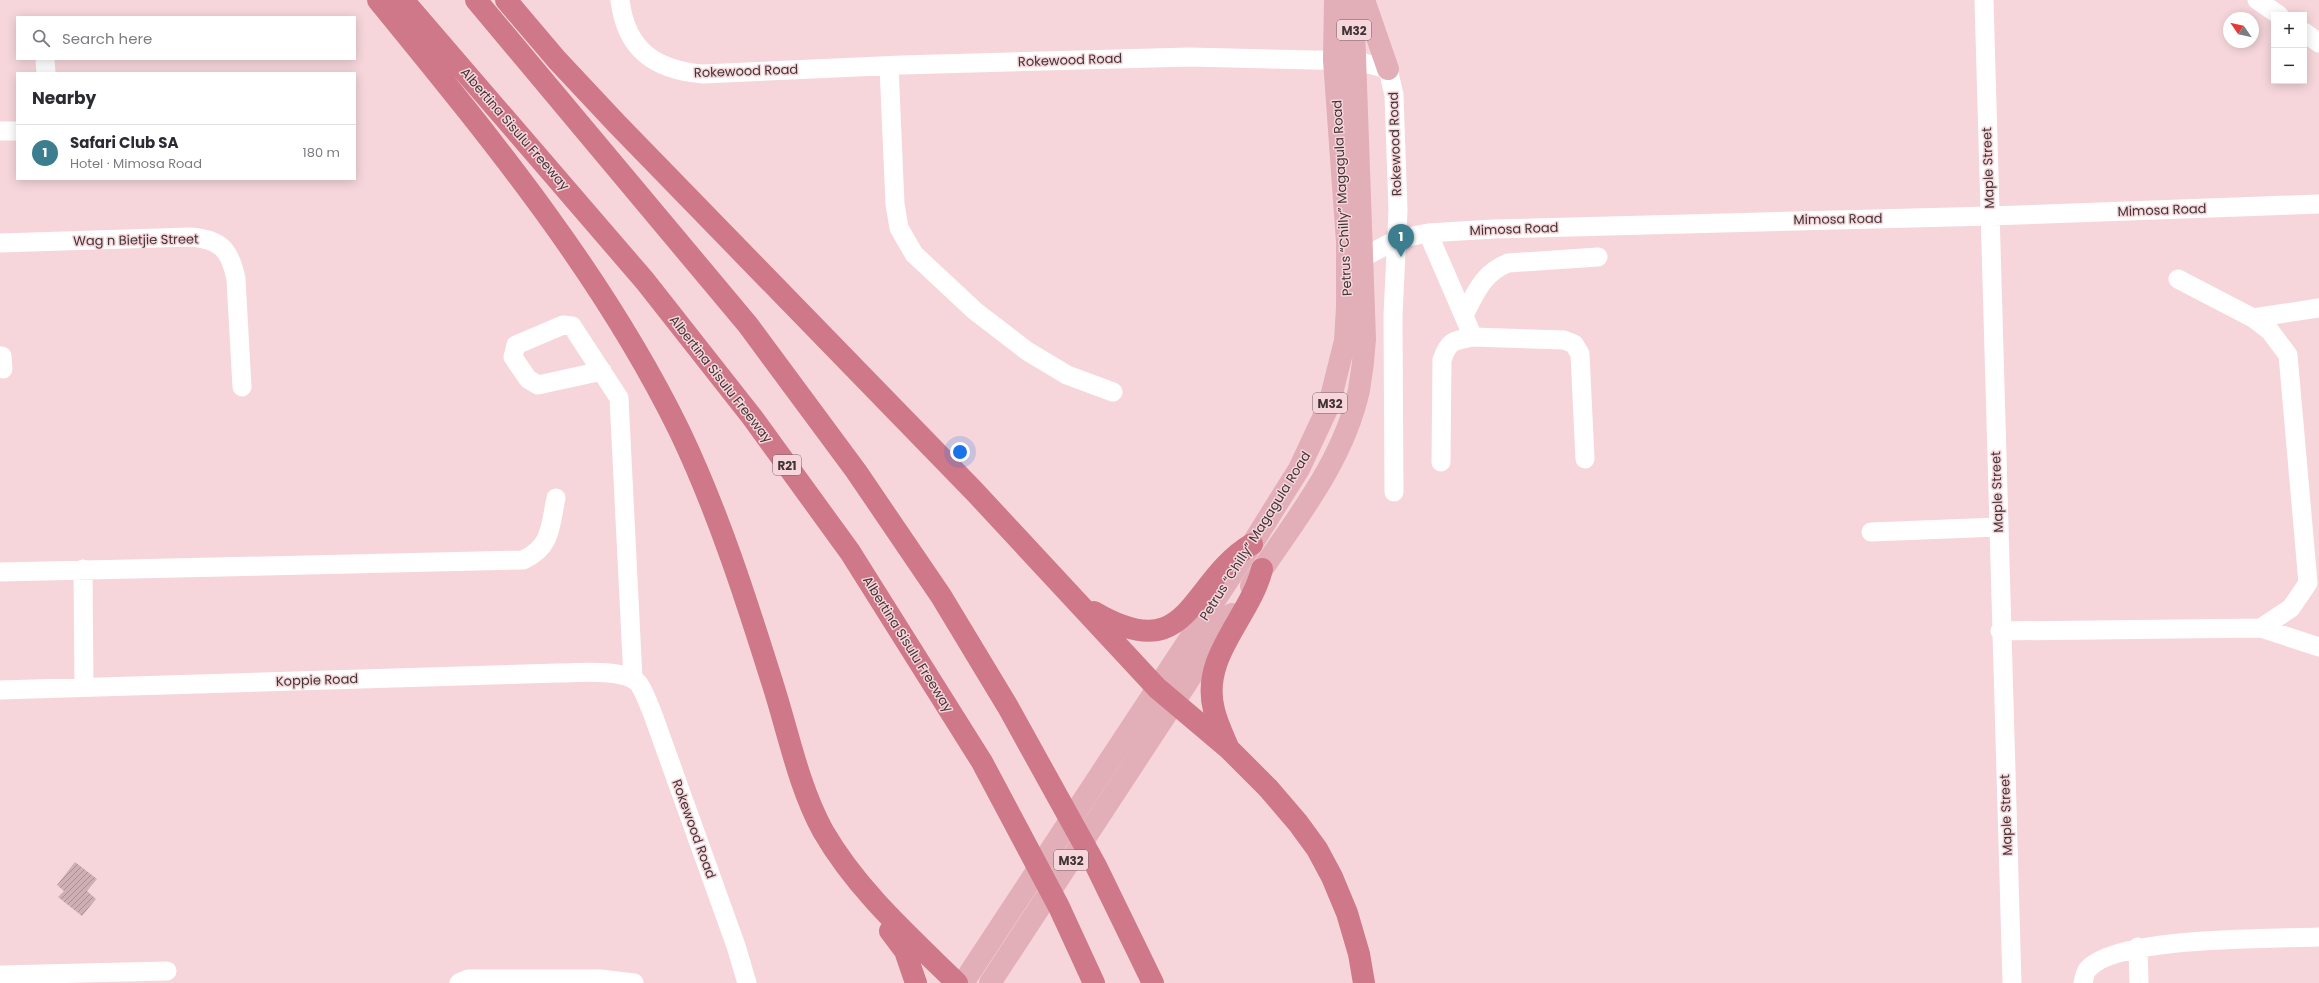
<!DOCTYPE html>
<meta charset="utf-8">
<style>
body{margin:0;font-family:Poppins,sans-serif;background:#f2f2f3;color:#2b2b33}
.controls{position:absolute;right:12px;top:12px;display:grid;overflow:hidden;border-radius:0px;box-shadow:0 2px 10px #0003}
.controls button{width:36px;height:36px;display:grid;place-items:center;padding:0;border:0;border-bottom:1px solid #e1e1e2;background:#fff;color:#2b2b33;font:20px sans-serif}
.compass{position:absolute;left:2223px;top:12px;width:36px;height:36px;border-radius:50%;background:#fff;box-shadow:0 2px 10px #0003;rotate:304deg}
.you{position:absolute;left:960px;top:452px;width:14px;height:14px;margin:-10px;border:3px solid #fff;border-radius:50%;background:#1a73e8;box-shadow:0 0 0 6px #1a73e833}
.badge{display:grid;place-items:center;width:26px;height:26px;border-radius:50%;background:#3c7e8f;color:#fff;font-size:13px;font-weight:700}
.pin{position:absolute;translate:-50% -33px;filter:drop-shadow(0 1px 2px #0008)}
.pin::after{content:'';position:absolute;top:21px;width:14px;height:12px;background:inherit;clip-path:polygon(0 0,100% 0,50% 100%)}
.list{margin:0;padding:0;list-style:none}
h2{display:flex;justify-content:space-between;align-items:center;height:52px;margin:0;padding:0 16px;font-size:17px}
h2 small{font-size:13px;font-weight:400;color:#7c7c81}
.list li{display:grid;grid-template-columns:26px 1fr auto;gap:12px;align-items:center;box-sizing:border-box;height:56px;padding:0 16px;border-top:1px solid #e1e1e2}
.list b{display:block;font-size:15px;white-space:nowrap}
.list p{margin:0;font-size:13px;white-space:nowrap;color:#7c7c81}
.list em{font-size:13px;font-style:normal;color:#7c7c81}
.icon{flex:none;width:22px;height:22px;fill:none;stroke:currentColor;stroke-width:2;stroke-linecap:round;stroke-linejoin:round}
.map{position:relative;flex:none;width:2319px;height:983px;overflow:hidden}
.search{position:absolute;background:#fff;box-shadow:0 2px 10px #0003;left:16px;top:16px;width:340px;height:44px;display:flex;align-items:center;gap:10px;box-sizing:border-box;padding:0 14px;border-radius:0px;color:#7c7c81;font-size:15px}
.panel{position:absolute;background:#fff;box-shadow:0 2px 10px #0003;left:16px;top:72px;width:340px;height:108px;border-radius:0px}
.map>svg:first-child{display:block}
</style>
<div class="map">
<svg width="2319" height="983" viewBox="0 0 2319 983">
<defs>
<pattern id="building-hatch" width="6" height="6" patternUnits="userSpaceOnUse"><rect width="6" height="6" fill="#ceafb4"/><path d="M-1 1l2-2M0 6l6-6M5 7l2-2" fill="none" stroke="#a98f93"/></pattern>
</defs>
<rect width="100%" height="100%" fill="#f6d6db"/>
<path fill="url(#building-hatch)" d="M75,862L97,879L87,891L96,899L82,916L58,897L64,891L57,885Z"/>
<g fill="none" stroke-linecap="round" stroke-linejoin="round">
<path stroke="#fff" stroke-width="19" d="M620,0C626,50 655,70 703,74L902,65L1189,57L1356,61L1388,69L1394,95L1398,210L1393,316L1394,492
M1984,0L2012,983
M2257,0L2279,15
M2304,32L2319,43
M45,59L46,73
M889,66L895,204L899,228L914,254L975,311L1027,351L1067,375L1113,392
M0,131H17
M1428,233L1473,337L1564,340L1574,344L1580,354L1585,459
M0,243L190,237C220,239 230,249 236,279L242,387
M1362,258L1398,239L1428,233L1494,229L1990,216L2319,204
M1464,315C1476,292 1483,273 1508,263L1598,257
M2253,318L2319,308
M0,356H2L3,369
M602,371L538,385L528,379L513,357L516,345L563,325L572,326L619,398L633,679
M1441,462L1442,360C1449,340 1453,341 1473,337
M1871,532L1998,527
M83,569L84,687
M0,572L523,560C552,547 550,526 556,498
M2261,628L2319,647
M2000,631L2261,628L2291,608L2308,583L2288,355L2270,331L2253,318L2178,279
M0,690L558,673C577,673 626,668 639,684C645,693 648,703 652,712L736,946L747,983
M2138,947L2139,983
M0,975L167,971
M459,983L468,979H600L634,983
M2083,983C2084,979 2085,972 2088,969C2116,936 2274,939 2319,937"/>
<path stroke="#e2aeb8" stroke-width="22" d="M1364,0L1388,69
M1251,586C1291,525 1343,464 1359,390C1362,373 1364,356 1365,339L1353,0
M963,983L1252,544L1299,469L1329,405L1345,341L1347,307V242L1334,60L1335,0
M990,983L1232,614"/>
<path stroke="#cf7889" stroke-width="22" d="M378,0C489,136 603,274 680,432C719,514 747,602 774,688C789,736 799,787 823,831C857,890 909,936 957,983
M403,0L645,281L752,417L850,552L982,762L1059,907L1094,983
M476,0L748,325L856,471L941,596L1008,707L1096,866L1153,983
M506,0L557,60L617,124L974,491L1157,688L1228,748L1268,788L1298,823L1317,849L1332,877L1347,913L1359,954L1364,983
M1094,612C1191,669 1188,582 1252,544
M1228,747C1223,735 1217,723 1214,710C1200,656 1250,618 1262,569
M890,931L905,951L916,983"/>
</g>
<g text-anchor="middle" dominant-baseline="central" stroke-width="3" stroke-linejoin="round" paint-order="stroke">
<g fill="#f6d6db" stroke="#776568" stroke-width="1">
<rect x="1337" y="20" width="34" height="20" rx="3"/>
<rect x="1313" y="393" width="34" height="20" rx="3"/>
<rect x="773" y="455" width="28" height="20" rx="3"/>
<rect x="1054" y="850" width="34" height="20" rx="3"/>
</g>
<g font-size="12" font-weight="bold" fill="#403436">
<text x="1354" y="30">M32</text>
<text x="1330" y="403">M32</text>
<text x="787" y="465">R21</text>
<text x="1071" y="860">M32</text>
</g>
<g font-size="13" fill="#403436" stroke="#f6d6db">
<text transform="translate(1070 60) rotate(-2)">Rokewood Road</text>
<text transform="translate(746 71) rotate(-2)">Rokewood Road</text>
<text transform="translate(515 129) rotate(49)">Albertina Sisulu Freeway</text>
<text transform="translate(1395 144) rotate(-92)">Rokewood Road</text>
<text transform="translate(1988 168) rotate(-92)">Maple Street</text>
<text transform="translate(1342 198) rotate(-93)">Petrus “Chilly” Magagula Road</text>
<text transform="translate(2162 210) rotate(-2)">Mimosa Road</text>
<text transform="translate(1838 219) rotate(-1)">Mimosa Road</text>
<text transform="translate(1514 229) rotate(-2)">Mimosa Road</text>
<text transform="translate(136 240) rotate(-1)">Wag n Bietjie Street</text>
<text transform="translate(721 379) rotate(52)">Albertina Sisulu Freeway</text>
<text transform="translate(1997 492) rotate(-92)">Maple Street</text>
<text transform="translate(1255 536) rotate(-58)">Petrus “Chilly” Magagula Road</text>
<text transform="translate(908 644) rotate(58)">Albertina Sisulu Freeway</text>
<text transform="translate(317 680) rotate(-2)">Koppie Road</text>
<text transform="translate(2006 815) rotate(-92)">Maple Street</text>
<text transform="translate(694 829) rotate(70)">Rokewood Road</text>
</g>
</g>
</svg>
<div class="controls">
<button>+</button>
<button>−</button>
</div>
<svg class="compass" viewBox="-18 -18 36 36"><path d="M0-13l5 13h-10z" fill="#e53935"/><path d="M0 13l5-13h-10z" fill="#7c7c81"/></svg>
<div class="you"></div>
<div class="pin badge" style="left:1401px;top:257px">1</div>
<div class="search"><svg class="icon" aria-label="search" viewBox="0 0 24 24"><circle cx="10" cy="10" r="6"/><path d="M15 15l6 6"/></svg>Search here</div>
<section class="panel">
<h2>Nearby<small></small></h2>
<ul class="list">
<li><span class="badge">1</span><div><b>Safari Club SA</b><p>Hotel · Mimosa Road</p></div><em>180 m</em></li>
</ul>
</section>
</div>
